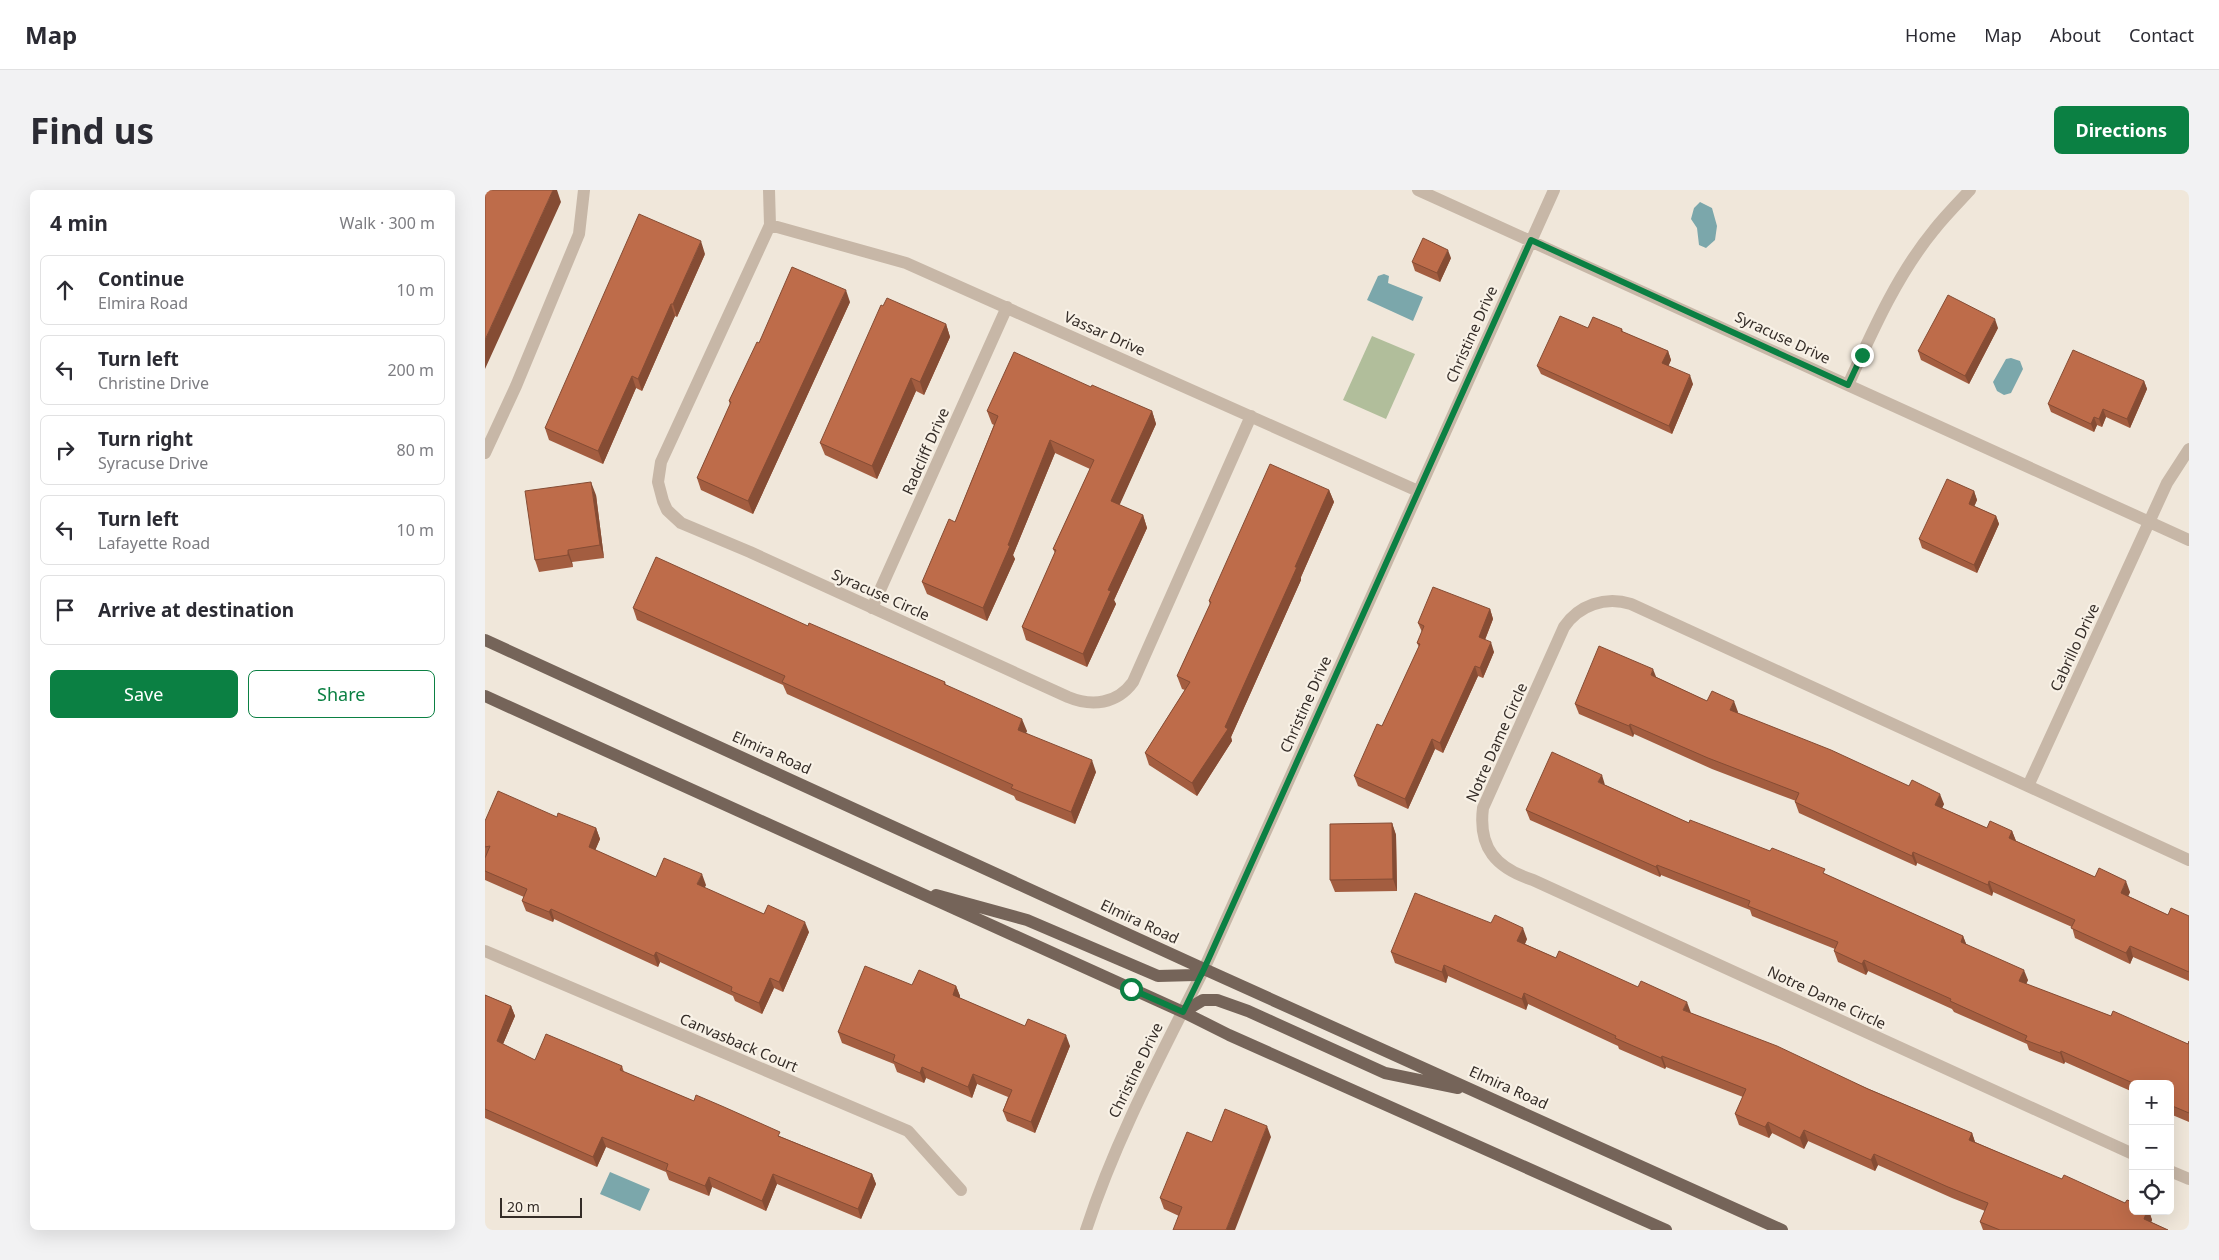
<!DOCTYPE html>
<meta charset="utf-8">
<style>
body{margin:0;font-family:"Noto Sans",sans-serif;background:#f2f2f3;color:#2b2b33}
.controls{position:absolute;right:15px;bottom:15px;display:grid;overflow:hidden;border-radius:8px;box-shadow:0 5px 20px #0002}
.controls button{width:45px;height:45px;display:grid;place-items:center;padding:0;border:0;border-bottom:1px solid #e1e1e2;background:#fff;color:#2b2b33;font:25px sans-serif}
.scale{position:absolute;left:15px;bottom:12px;width:82px;box-sizing:border-box;padding-left:5px;border:2px solid #342c27;border-top:0;font-size:14px;line-height:18px;white-space:nowrap;color:#342c27;-webkit-text-stroke:4px #f8f1e6;paint-order:stroke}
.stop{position:absolute;width:15px;height:15px;margin:-11px;border:4px solid #0b8043;border-radius:50%;background:#fff}
.stop.end{background:#0b8043;border-color:#fff;box-shadow:0 1px 5px #0008}
.list{margin:0;padding:0;list-style:none}
h2{display:flex;justify-content:space-between;align-items:center;height:65px;margin:0;padding:0 20px;font-size:21px}
h2 small{font-size:16px;font-weight:400;color:#7c7c81}
.list li{display:grid;grid-template-columns:32px 1fr auto;gap:15px;align-items:center;box-sizing:border-box;height:70px;margin:0 10px 10px;padding:0 10px;border:1px solid #e1e1e2;border-radius:8px}
.list b{display:block;font-size:19px;white-space:nowrap}
.list p{margin:0;font-size:16px;white-space:nowrap;color:#7c7c81}
.list em{font-size:16px;font-style:normal;color:#7c7c81}
.actions{display:flex;gap:10px;padding:15px 20px}
.actions a{flex:1;padding:11px 0;border:1px solid #0b8043;border-radius:8px;text-align:center;font-size:18px;color:#0b8043}
.actions .main{background:#0b8043;color:#fff}
.icon{flex:none;width:28px;height:28px;fill:none;stroke:currentColor;stroke-width:2;stroke-linecap:round;stroke-linejoin:round}
.map{position:relative;flex:none;width:1704px;height:1040px;overflow:hidden;border-radius:8px}
header{display:flex;align-items:center;gap:30px;box-sizing:border-box;height:70px;padding:0 25px;background:#fff;border-bottom:1px solid #e1e1e2}
header strong{font-size:24px}
nav{display:flex;gap:28px;margin-inline-start:auto;font-size:18px}
.intro{display:flex;align-items:center;justify-content:space-between;box-sizing:border-box;height:120px;padding:0 30px}
h1{margin:0;font-size:35px}
.button{padding:12px 22px;border-radius:8px;background:#0b8043;color:#fff;font-size:18px;font-weight:700}
main{display:flex;gap:30px;padding:0 30px}
aside{flex:1;background:#fff;border-radius:8px;box-shadow:0 5px 20px #0002}
.map>svg:first-child{display:block}
</style>
<header>
<strong>Map</strong>
<nav><a>Home</a><a>Map</a><a>About</a><a>Contact</a></nav>
</header>
<div class="intro"><h1>Find us</h1><a class="button">Directions</a></div>
<main>
<aside>
<h2>4 min<small>Walk · 300 m</small></h2>
<ul class="list">
<li><svg class="icon" aria-label="ahead" viewBox="0 0 24 24"><path d="M12 20V5M6 11l6-6 6 6"/></svg><div><b>Continue</b><p>Elmira Road</p></div><em>10 m</em></li>
<li><svg class="icon" aria-label="left" viewBox="0 0 24 24"><path d="M17 20v-9H6M10 6l-5 5 5 5"/></svg><div><b>Turn left</b><p>Christine Drive</p></div><em>200 m</em></li>
<li><svg class="icon" aria-label="right" viewBox="0 0 24 24"><path d="M7 20v-9h11M14 6l5 5-5 5"/></svg><div><b>Turn right</b><p>Syracuse Drive</p></div><em>80 m</em></li>
<li><svg class="icon" aria-label="left" viewBox="0 0 24 24"><path d="M17 20v-9H6M10 6l-5 5 5 5"/></svg><div><b>Turn left</b><p>Lafayette Road</p></div><em>10 m</em></li>
<li><svg class="icon" aria-label="arrive" viewBox="0 0 24 24"><path d="M6 21V4h12l-3 4 3 4H6"/></svg><div><b>Arrive at destination</b></div></li>
</ul>
<div class="actions"><a class="main">Save</a><a>Share</a></div>
</aside>
<div class="map">
<svg width="1704" height="1040" viewBox="0 0 1704 1040">
<rect width="100%" height="100%" fill="#f0e7da"/>
<path fill="#b1be9b" d="M887,146L930,164L901,229L858,210Z"/>
<path fill="#7ba7ab" d="M1215,12L1227,18L1232,36L1230,50L1221,58L1214,55L1212,38L1206,29L1209,18Z
M899,84L904,86L903,93L938,107L928,131L882,110L893,86Z
M1526,168L1535,171L1538,179L1526,203L1519,205L1512,201L1508,192L1521,169Z
M125,982L165,999L155,1021L115,1004Z"/>
<g fill="none" stroke-linecap="round" stroke-linejoin="round">
<path stroke="#c7b7a7" stroke-width="12" d="M284,0L285,35L176,272L173,292L178,311L182,320L196,333L265,362L583,507C607,517 632,514 648,492L766,226
M933,0L1704,350
M285,35L421,73L933,301
M1363,195C1387,142 1412,85 1449,40C1460,26 1473,13 1485,0
M0,263L31,196L94,44L99,0
M387,418L522,117
M1543,596L1682,293L1704,259
M0,761L423,941L476,1000
M1648,964L1048,690C1011,678 993,658 998,618L1079,437C1094,415 1120,406 1146,414L1704,670
M1685,981L1704,989
M601,1040C631,948 676,865 719,779L1069,0"/>
<path stroke="#756459" stroke-width="12" d="M0,450L719,779L1297,1040
M0,506L698,822L744,845L1181,1040
M451,705L542,730L673,786L710,785L719,779
M698,822L718,810H732L763,821L900,883L973,898"/>
</g>
<path fill="#a35d40" d="M220,64L192,127L190,126L157,201L151,198L118,274L64,250L60,238Z
M966,68L955,92L930,81L927,72Z
M365,112L268,324L216,300L212,288L245,215L244,211L274,153Z
M461,134L465,147L439,205L431,201L392,289L340,265L335,253Z
M1103,138L1137,139L1138,142L1183,161L1186,170L1183,176L1208,194L1187,244L1056,184L1052,176Z
M1513,138L1484,194L1436,170L1433,161Z
M1659,191L1662,199L1645,238L1621,227L1617,237L1612,235L1609,242L1566,222L1563,214Z
M606,197L667,221L671,234L634,315L658,325L662,338L629,410L631,414L602,477L541,450L537,437L570,363L568,359L605,279L570,263L528,365L530,369L502,431L442,404L437,392L470,332L509,235L507,234L502,221Z
M844,300L849,312L816,387V390L746,547L747,551L712,606L664,575L660,563L700,500L697,499L692,486L725,415L724,411Z
M1489,301L1492,310L1489,316L1511,326L1514,334L1492,383L1437,358L1434,349Z
M111,305L119,368L87,372L88,377L54,382L50,370Z
M148,418L323,436L460,492L461,495L542,541L541,543L611,582L590,634L531,610L529,606L302,504L298,495L152,430Z
M1005,419L1008,429L1000,450L1009,462L998,488L993,486L958,563L950,559L923,619L873,596L869,586L897,536L934,457L932,453L937,442L933,433Z
M1171,487L1222,511L1253,522L1252,523L1459,614L1457,618L1502,638L1527,641L1531,651L1610,687L1645,702L1643,706L1683,725L1704,726V791L1648,767L1645,774L1590,748L1587,737L1508,702L1507,706L1432,673L1431,676L1314,623L1310,612L1311,611L1227,579L1149,544L1148,547L1094,524L1090,514Z
M1120,595L1204,633L1342,685L1478,746L1481,754L1543,790L1541,794L1626,826L1703,854L1704,851V932L1685,924V894H1648V902L1580,872L1579,874L1544,860L1542,854L1469,822L1467,819L1383,781L1381,785L1353,772L1349,761L1350,759L1267,726L1265,720L1176,685L1175,687L1045,630L1041,620Z
M72,627L111,638L115,649L110,660L171,687L221,695L219,698L279,724L324,742L298,802L289,798L277,824L250,811L248,806L175,772L173,777L69,729L68,732L41,721L37,711L39,707L0,690V631Z
M907,633L911,645L912,701L850,702L845,690Z
M1006,733L1042,749L1040,754L1071,768L1206,823L1487,943L1490,952L1648,1021H1664L1667,1030L1666,1032L1683,1040H1498L1495,1032L1500,1021L1467,1008L1393,975L1390,981L1323,951L1319,959L1287,943L1284,948L1254,935L1250,924L1258,907L1181,877L1180,879L1134,859L1133,856L1043,814L1041,820L963,786L961,793L910,773L906,762Z
M427,795L471,796L475,806V808L585,856L550,943L522,931L518,921L523,907L492,894L487,908L441,888L439,893L412,882L409,874L357,853L353,842Z
M0,805L26,816L30,826L18,854L50,870L137,876L139,882L209,911L387,984L391,994L376,1029L292,994L281,1021L227,997L224,1006L184,990L181,982L121,957L112,977L0,928Z
M786,947L694,1026L679,1019L675,1008L727,952Z"/>
<path fill="#854c34" d="M68,0H72L76,12L0,179V150Z
M216,51L220,64L192,127L188,114Z
M963,60L966,68L955,92L952,83Z
M361,100L365,112L268,324L263,311Z
M186,114L190,126L157,201L153,189Z
M1510,129L1513,138L1484,194L1480,186Z
M461,134L465,147L439,205L435,192Z
M1183,161L1186,170L1181,182L1177,173Z
M1205,185L1208,194L1187,244L1184,236Z
M147,186L151,198L118,274L113,261Z
M426,188L431,201L392,289L387,276Z
M1659,191L1662,199L1645,238L1642,229Z
M1618,219L1621,227L1617,237L1614,229Z
M667,221L671,234L631,323L626,311Z
M1609,227L1612,235L1609,242L1606,234Z
M565,250L570,263L528,365L530,369L502,431L498,418Z
M106,292L111,305L119,368L115,355Z
M844,300L849,312L816,387V390L746,547L747,551L712,606L707,593L810,377Z
M1489,301L1492,310L1487,322L1484,314Z
M658,325L662,338L629,410L631,414L602,477L598,464L623,400Z
M1511,326L1514,334L1492,383L1489,375Z
M83,360L87,372L88,377L83,365Z
M1005,419L1008,429L997,457L994,447Z
M1006,452L1009,462L998,488L995,478Z
M990,476L993,486L958,563L955,553Z
M1168,479L1172,489L1166,485Z
M1249,511L1253,522L1249,530L1245,520Z
M537,529L542,541L537,551L533,540Z
M1145,534L1149,544L1148,547L1144,536Z
M947,549L950,559L923,619L920,609Z
M607,570L611,582L590,634L586,622Z
M1117,585L1120,595L1113,592Z
M1455,604L1459,614L1454,625L1450,615Z
M907,633L911,645L912,701L908,689Z
M111,638L115,649L107,668L104,657Z
M1527,641L1531,651L1524,648Z
M1428,662L1432,673L1431,676L1427,666Z
M1172,675L1176,685L1175,687L1171,677Z
M217,684L221,695L216,705L212,694Z
M1504,691L1508,702L1507,706L1503,695Z
M1641,691L1645,702L1640,714L1636,703Z
M66,719L69,729L68,732L64,722Z
M320,732L324,742L298,802L294,792Z
M1038,738L1042,749L1036,762L1032,751Z
M1478,746L1482,756L1476,752Z
M1645,756L1648,767L1645,774L1641,763Z
M171,762L175,772L173,777L169,766Z
M1379,770L1383,781L1381,785L1377,774Z
M959,775L963,786L961,793L957,782Z
M1539,780L1543,790L1538,801L1534,791Z
M285,788L289,798L277,824L274,813Z
M471,796L475,806L471,816L468,805Z
M1039,803L1043,814L1041,820L1037,809Z
M1202,812L1206,823L1198,820Z
M26,816L30,826L15,861L12,851Z
M581,845L585,856L550,943L546,932Z
M1576,861L1580,872L1579,874L1575,863Z
M1177,866L1181,877L1180,879L1176,868Z
M437,877L441,888L439,893L435,883Z
M488,884L492,894L487,908L483,897Z
M1283,932L1287,943L1284,948L1280,937Z
M782,936L786,947L750,1040H741Z
M1319,940L1323,951L1319,959L1315,948Z
M1487,943L1491,955L1484,950Z
M117,947L121,957L112,977L108,967Z
M1389,964L1393,975L1390,981L1386,970Z
M288,984L292,994L281,1021L277,1011Z
M387,984L391,994L376,1029L373,1019Z
M224,987L227,997L224,1006L220,996Z
M1662,1021H1664L1667,1030L1663,1040L1659,1029Z"/>
<path fill="#be6c4a" stroke="#854c34" d="M0,0H68L0,150Z
M154,24L216,51L188,114H186L153,189L147,186L113,261L60,238Z
M938,48L963,60L952,83L927,72Z
M307,77L361,100L263,311L212,288L246,212L244,211L272,152L274,153Z
M1463,105L1510,129L1480,186L1433,161Z
M402,108L461,134L435,192L426,188L387,276L335,253L396,115L398,116Z
M1075,126L1103,138L1108,127L1137,139L1136,141L1183,161L1177,173L1205,185L1184,236L1052,176Z
M1588,160L1659,191L1642,229L1618,219L1614,229L1609,227L1606,234L1563,214Z
M529,162L606,197L607,195L667,221L626,311L658,325L623,400L626,401L598,464L537,437L571,360L568,359L609,270L565,250L523,355L525,356L498,418L437,392L464,329L470,332L513,226L502,221Z
M785,274L844,300L810,377H812L740,537L743,539L707,593L660,563L705,492L692,486L726,412L724,411Z
M1462,289L1489,301L1484,314L1511,326L1489,375L1434,349Z
M106,292L115,355L83,360V365L50,370L40,301Z
M171,367L323,436L324,433L460,492L459,494L537,529L533,540L607,570L586,622L526,598L528,595L297,492L300,486L148,418Z
M948,397L1005,419L994,447L1006,452L995,478L990,476L955,553L947,549L920,609L869,586L892,534L897,536L935,454L932,453L939,436L933,433Z
M1114,456L1168,479L1166,485L1222,511L1227,501L1249,511L1245,520L1346,560L1424,596L1427,590L1455,604L1450,615L1502,638L1505,631L1527,641L1524,648L1610,687L1614,678L1641,691L1636,703L1683,725L1686,718L1704,726V782L1645,756L1641,763L1586,738L1590,730L1504,691L1503,695L1428,662L1427,666L1310,612L1314,603L1223,568L1145,534L1144,536L1090,514Z
M1067,562L1117,585L1113,592L1204,633L1205,630L1285,661L1287,658L1340,679L1338,683L1478,746L1476,752L1539,780L1534,791L1626,826L1628,821L1703,854L1704,851V923L1685,915V894H1650L1576,861L1575,863L1540,850L1542,846L1465,811L1466,809L1379,770L1377,774L1349,761L1353,752L1263,716L1265,711L1172,675L1171,677L1041,620Z
M13,601L72,627L73,623L111,638L104,657L171,687L179,668L217,684L212,694L279,724L283,715L320,732L294,792L285,788L274,813L246,801L247,797L171,762L169,766L66,719L64,722L37,711L42,699L0,681V668L5,656L0,657V631Z
M907,633L908,689L845,690V634Z
M930,703L1006,733L1010,725L1038,738L1032,751L1071,768L1074,761L1153,797L1156,791L1202,812L1198,820L1292,856L1383,899L1487,943L1484,950L1577,989L1579,985L1640,1013L1642,1010L1648,1012V1021H1662L1659,1029L1683,1040H1515L1495,1032L1503,1013L1463,997L1389,964L1386,970L1319,940L1315,948L1283,932L1280,937L1250,924L1261,899L1177,866L1176,868L1130,848L1131,846L1039,803L1037,809L959,775L957,782L906,762Z
M380,776L427,795L434,780L471,796L468,805L540,836L543,829L581,845L546,932L518,921L527,900L488,884L483,897L437,877L435,883L408,871L410,865L353,842Z
M0,805L26,816L12,851L50,870L61,844L137,876L135,880L209,911L211,905L239,917L295,942L293,946L387,984L373,1019L288,984L277,1011L224,987L220,996L181,980L183,974L117,947L108,967L0,919Z
M740,919L782,936L741,1040H688L697,1017L675,1008L702,942L727,952Z"/>
<g fill="none" stroke-linecap="round" stroke-linejoin="round">
<path stroke="#0b8043" stroke-width="6" d="M646,799L698,822L719,779L1046,50L1363,195L1377,165"/>
</g>
<g text-anchor="middle" dominant-baseline="central" stroke-width="4.5" stroke-linejoin="round" paint-order="stroke">
<g font-size="15" fill="#342c27" stroke="#f8f1e6">
<text transform="translate(620 143) rotate(24)">Vassar Drive</text>
<text transform="translate(986 144) rotate(-66)">Christine Drive</text>
<text transform="translate(1298 147) rotate(25)">Syracuse Drive</text>
<text transform="translate(440 261) rotate(-66)">Radcliff Drive</text>
<text transform="translate(396 404) rotate(24)">Syracuse Circle</text>
<text transform="translate(1589 457) rotate(-65)">Cabrillo Drive</text>
<text transform="translate(820 514) rotate(-66)">Christine Drive</text>
<text transform="translate(1011 552) rotate(-66)">Notre Dame Circle</text>
<text transform="translate(287 562) rotate(24)">Elmira Road</text>
<text transform="translate(655 731) rotate(25)">Elmira Road</text>
<text transform="translate(1342 807) rotate(25)">Notre Dame Circle</text>
<text transform="translate(254 852) rotate(23)">Canvasback Court</text>
<text transform="translate(650 880) rotate(-64)">Christine Drive</text>
<text transform="translate(1024 897) rotate(24)">Elmira Road</text>
</g>
</g>
</svg>
<div class="controls">
<button>+</button>
<button>−</button>
<button><svg class="icon" aria-label="locate" viewBox="0 0 24 24"><circle cx="12" cy="12" r="6"/><path d="M12 2v4M12 18v4M2 12h4M18 12h4"/></svg></button>
</div>
<div class="scale">20 m</div>
<div class="stop" style="left:646px;top:799px"></div>
<div class="stop end" style="left:1377px;top:165px"></div>
</div>
</main>
